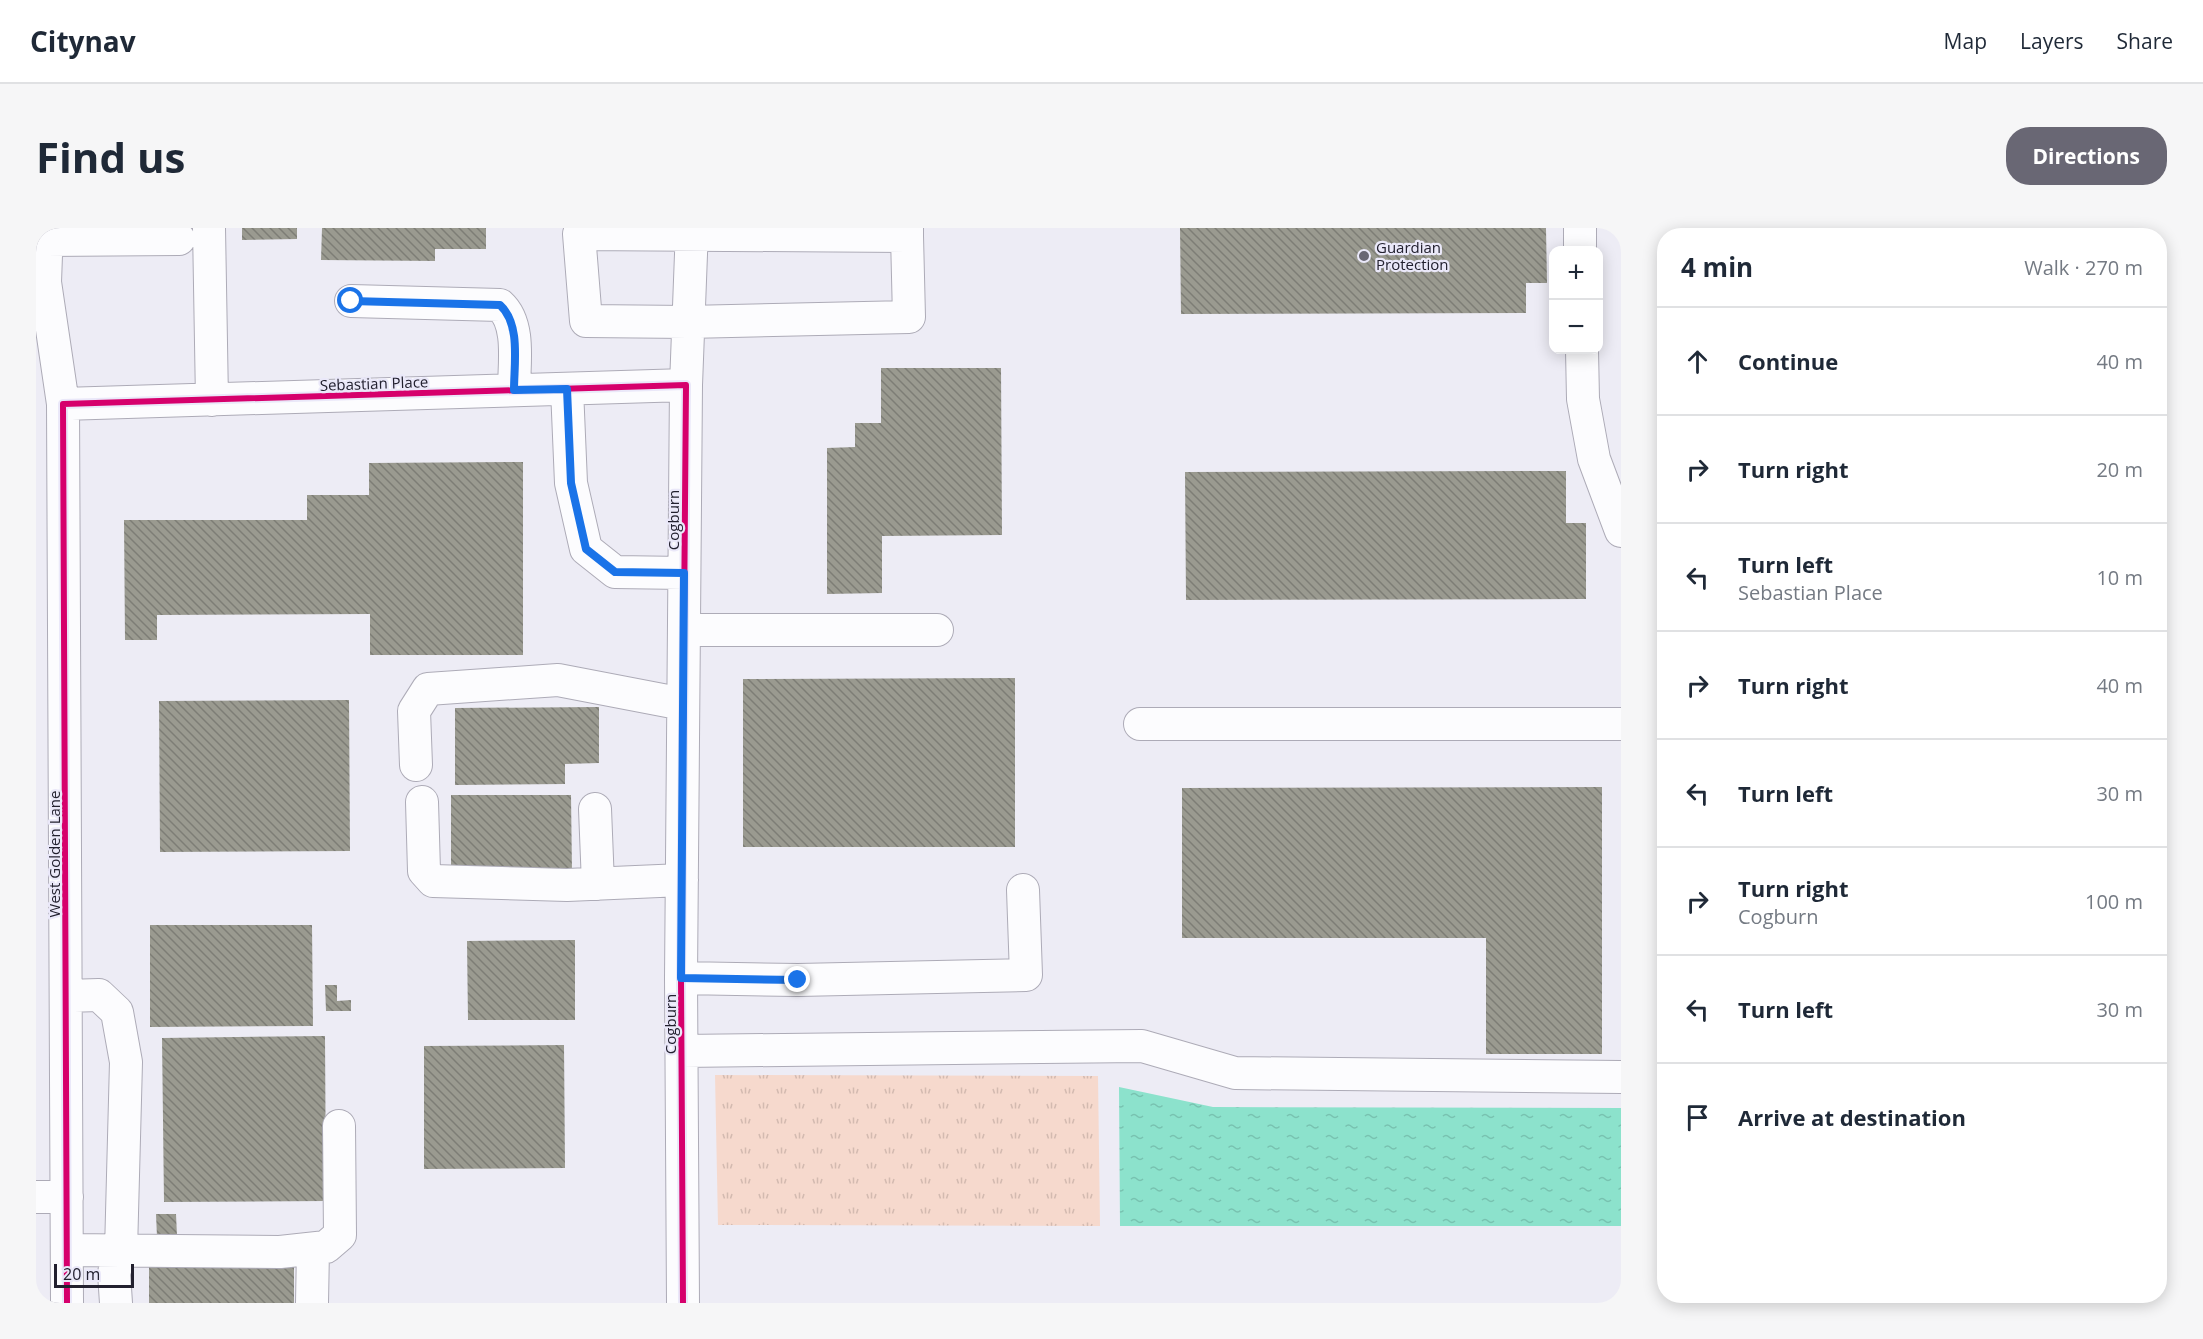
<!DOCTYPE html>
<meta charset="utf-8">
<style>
body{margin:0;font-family:"Open Sans",sans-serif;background:#f6f6f7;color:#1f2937}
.controls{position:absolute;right:18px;top:18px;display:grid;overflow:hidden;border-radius:12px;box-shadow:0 3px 15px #0003}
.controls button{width:54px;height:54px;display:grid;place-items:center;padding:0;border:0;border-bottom:2px solid #e0e1e3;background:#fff;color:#1f2937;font:30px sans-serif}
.scale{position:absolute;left:18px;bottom:15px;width:80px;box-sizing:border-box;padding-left:6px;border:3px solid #22202f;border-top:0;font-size:16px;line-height:21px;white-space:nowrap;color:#22202f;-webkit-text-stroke:4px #eae8f9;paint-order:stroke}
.stop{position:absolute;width:18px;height:18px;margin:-14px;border:4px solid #1a73e8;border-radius:50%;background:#fff}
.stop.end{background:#1a73e8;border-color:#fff;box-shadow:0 2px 6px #0008}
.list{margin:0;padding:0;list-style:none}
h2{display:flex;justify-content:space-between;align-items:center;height:78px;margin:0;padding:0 24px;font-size:26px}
h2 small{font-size:20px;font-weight:400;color:#747a83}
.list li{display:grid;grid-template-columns:39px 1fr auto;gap:18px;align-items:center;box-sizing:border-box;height:108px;padding:0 24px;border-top:2px solid #e0e1e3}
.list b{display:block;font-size:22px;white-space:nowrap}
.list p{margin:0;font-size:20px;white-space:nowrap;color:#747a83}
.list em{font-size:20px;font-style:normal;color:#747a83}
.icon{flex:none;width:33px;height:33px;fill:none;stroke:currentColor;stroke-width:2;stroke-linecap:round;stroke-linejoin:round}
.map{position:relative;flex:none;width:1585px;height:1075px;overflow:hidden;border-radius:24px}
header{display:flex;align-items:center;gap:36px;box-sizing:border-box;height:84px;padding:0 30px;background:#fff;border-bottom:2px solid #e0e1e3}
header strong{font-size:28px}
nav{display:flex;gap:33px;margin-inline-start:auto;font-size:21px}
.intro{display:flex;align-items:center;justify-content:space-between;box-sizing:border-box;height:144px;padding:0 36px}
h1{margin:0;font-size:42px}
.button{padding:15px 27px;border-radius:24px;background:#696774;color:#fff;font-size:21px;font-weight:700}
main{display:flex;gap:36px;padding:0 36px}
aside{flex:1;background:#fff;border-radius:24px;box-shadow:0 3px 15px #0003}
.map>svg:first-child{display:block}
</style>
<header>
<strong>Citynav</strong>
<nav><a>Map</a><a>Layers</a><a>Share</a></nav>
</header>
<div class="intro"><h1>Find us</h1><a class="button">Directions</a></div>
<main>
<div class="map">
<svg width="1585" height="1075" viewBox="0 0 1585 1075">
<defs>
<pattern id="grass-tufts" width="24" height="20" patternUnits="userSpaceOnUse" patternTransform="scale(1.5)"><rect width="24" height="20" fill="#f6d9cd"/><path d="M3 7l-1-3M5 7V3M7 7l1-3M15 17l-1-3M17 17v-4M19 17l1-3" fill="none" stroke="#d3bab0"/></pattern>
<pattern id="water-ripples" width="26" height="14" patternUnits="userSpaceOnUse" patternTransform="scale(1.5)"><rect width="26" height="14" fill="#8ce2cc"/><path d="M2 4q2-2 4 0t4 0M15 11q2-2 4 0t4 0" fill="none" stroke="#78c2b0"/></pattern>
<pattern id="building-back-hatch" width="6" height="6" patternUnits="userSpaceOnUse" patternTransform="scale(1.5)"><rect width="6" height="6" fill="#9a9a90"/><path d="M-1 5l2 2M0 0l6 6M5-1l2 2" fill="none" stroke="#7d7d76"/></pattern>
</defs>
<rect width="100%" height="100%" fill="#edecf5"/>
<path fill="url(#grass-tufts)" d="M679,847L1062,848L1064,998L682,997Z"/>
<path fill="url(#water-ripples)" d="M1083,859L1177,879L1585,880V998H1084Z"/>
<path fill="url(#building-back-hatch)" d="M206,0H261V11L206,12Z
M286,0H450V21H399V33L285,32Z
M1144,0H1510L1511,55H1490V85L1145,86Z
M845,140H965L966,307L846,308V365L791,366V220L819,219V195H845Z
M487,234V427H334V386L121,387V412H89L88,292H271V267H333V235Z
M1530,243V295H1550V371L1150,372L1149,244Z
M979,450V619H707V451Z
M313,472L314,623L124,624L123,473Z
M563,479V535L529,536V556L419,557V480Z
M1566,559V826H1450V710H1146V560Z
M415,567H535L536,645H415Z
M114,697H276L277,798L114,799Z
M539,712V792H432L431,713Z
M289,757H301V773L315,772V783H290Z
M289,808L290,973L128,974L126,810Z
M528,817L529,940L388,941V818Z
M120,986H140L141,1008L121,1009Z
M113,1034L258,1035V1075H113Z"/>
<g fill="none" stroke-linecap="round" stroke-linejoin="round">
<g stroke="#adabb7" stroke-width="34">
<path id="minor" d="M11,0L9,54L27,176L31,1075
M173,0L176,172
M1544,0V22
M871,8L873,89L652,94L550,93L543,6L871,8V0
M10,12L143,11
M315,73L464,77C485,96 478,136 478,162
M1546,122L1547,171L1558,231L1585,303
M531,161L535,255L550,321L579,344L648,345
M27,176L650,157
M648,402H901
M1104,496H1585
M380,537L378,483L392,461L522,452L647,476
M386,574L388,643L397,653L531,657L646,652
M559,581L562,656
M645,750L762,752L990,747L987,662
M30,768L63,767L81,784L90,834L85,1023L78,1045L80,1075
M646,823L1106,818L1199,845L1585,849
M0,969H31
M31,1022L244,1024L290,1019L304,1007L303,898
M276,1075L277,1021
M647,1075L645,750L650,157L656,0"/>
</g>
<use href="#minor" stroke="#fcfcfe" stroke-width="32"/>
<g stroke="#eae8f9" stroke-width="10">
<path id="cycleway" d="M31,1075L27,176L650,157L645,750L647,1075"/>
</g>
<use href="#cycleway" stroke="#d6006c" stroke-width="6"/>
</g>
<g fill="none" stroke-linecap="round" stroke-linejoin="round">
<path stroke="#1a73e8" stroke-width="8" d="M315,73L464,77C485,96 478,136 478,162L531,161L535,255L550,321L579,344L648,345L645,750L762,752"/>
</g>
<circle fill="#696774" stroke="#eae8f9" stroke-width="2" cx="1328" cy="28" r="6"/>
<g text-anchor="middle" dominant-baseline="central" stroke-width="4.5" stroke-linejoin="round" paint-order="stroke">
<g font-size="15" fill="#22202f" stroke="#eae8f9" text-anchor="start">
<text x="1340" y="19">Guardian<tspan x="1340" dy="17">Protection</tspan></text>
</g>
<g font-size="15" fill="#22202f" stroke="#eae8f9">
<text transform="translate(338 155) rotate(-2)">Sebastian Place</text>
<text transform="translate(637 292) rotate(-90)">Cogburn</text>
<text transform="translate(18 626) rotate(-90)">West Golden Lane</text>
<text transform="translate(634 796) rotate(-90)">Cogburn</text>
</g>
</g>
</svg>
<div class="controls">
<button>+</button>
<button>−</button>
</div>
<div class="scale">20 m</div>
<div class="stop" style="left:315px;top:73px"></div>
<div class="stop end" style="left:762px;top:752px"></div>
</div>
<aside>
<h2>4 min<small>Walk · 270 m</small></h2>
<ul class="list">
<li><svg class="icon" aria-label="ahead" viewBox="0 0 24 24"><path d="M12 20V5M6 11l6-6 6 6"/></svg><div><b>Continue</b></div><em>40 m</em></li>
<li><svg class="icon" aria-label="right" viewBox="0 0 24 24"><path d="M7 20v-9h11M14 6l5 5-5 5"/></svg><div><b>Turn right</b></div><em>20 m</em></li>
<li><svg class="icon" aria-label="left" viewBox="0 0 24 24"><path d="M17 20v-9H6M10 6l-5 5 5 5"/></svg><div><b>Turn left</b><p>Sebastian Place</p></div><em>10 m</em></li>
<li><svg class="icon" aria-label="right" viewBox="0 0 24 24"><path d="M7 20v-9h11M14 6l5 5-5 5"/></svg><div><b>Turn right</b></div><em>40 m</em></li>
<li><svg class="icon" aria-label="left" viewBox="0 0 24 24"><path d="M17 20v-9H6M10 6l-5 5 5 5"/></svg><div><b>Turn left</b></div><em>30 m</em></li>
<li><svg class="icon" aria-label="right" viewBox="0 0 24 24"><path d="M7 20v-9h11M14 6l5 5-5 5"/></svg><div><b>Turn right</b><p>Cogburn</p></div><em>100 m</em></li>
<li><svg class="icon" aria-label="left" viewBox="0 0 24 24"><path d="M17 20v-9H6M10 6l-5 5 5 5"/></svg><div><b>Turn left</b></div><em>30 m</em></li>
<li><svg class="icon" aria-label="arrive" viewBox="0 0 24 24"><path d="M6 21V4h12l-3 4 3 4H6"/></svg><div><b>Arrive at destination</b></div></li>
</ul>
</aside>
</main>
